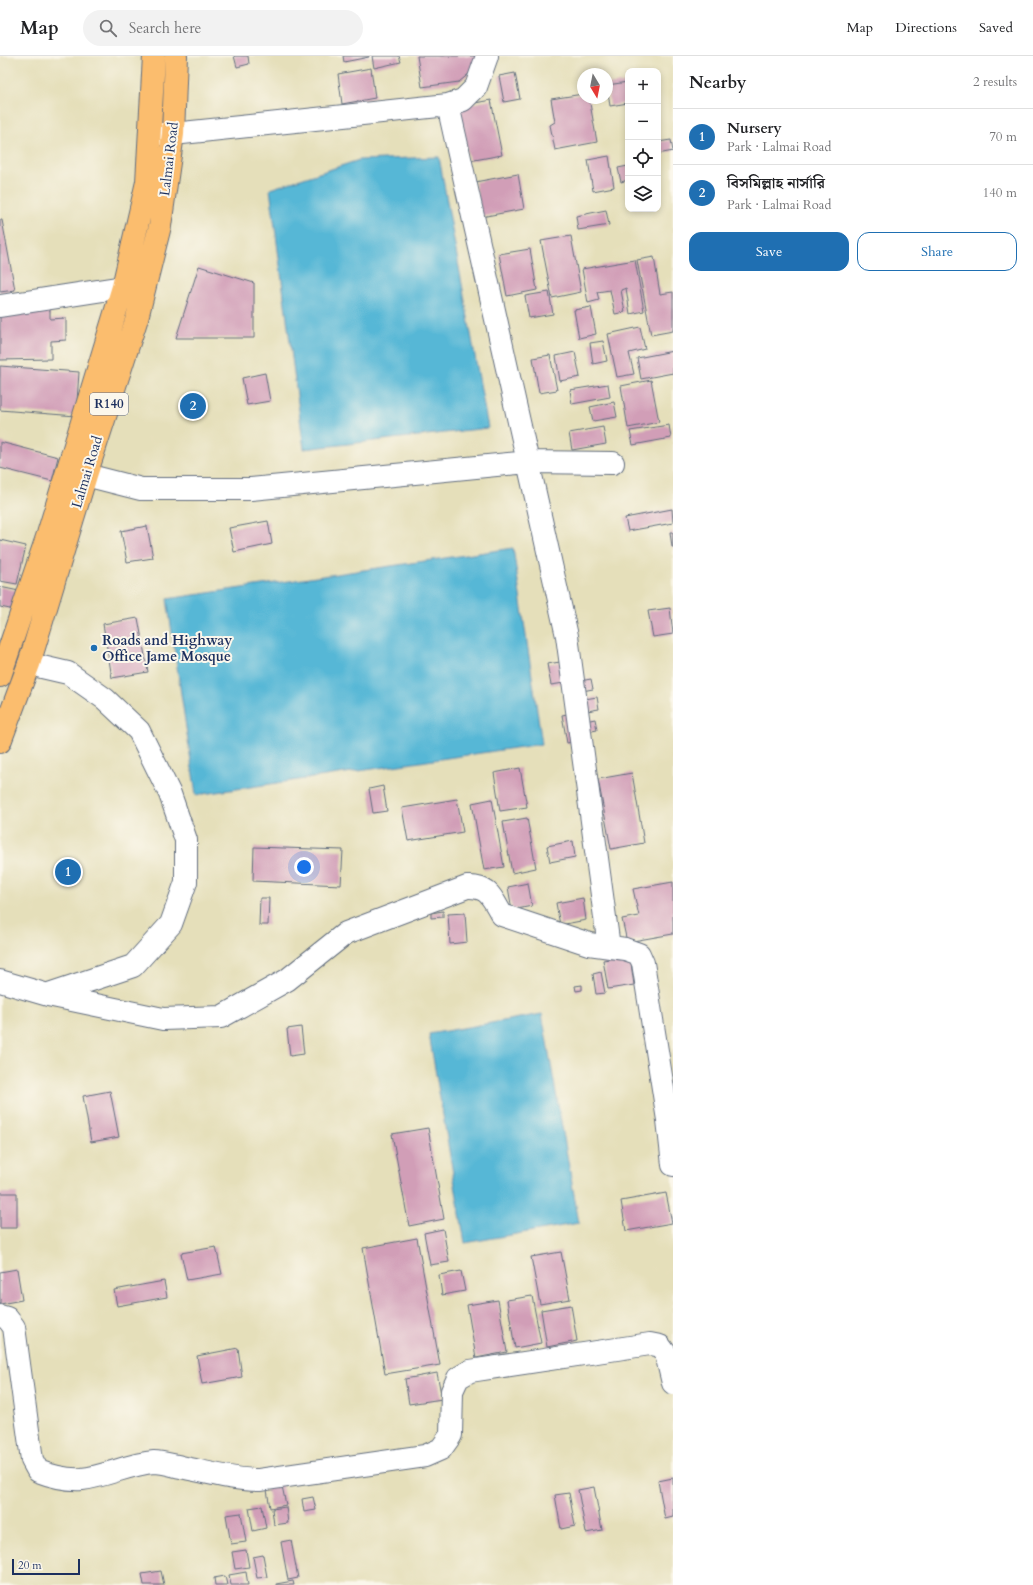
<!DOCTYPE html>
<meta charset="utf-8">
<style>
body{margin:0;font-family:Cardo,"Noto Serif Bengali",serif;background:#f2f2f2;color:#202124}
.controls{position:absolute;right:12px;top:12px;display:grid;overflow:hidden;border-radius:8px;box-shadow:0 2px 6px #0003}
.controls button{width:36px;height:36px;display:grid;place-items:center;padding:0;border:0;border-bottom:1px solid #e0e0e0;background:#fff;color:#202124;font:20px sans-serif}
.compass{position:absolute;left:577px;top:12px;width:36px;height:36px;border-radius:50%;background:#fff;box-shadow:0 2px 6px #0003;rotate:170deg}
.scale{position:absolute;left:12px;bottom:10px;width:68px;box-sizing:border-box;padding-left:4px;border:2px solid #1b2f5e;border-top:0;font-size:11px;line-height:14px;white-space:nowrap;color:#1b2f5e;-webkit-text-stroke:3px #fbf7ec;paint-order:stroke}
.you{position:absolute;left:304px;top:811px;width:14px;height:14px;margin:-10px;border:3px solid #fff;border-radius:50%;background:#1a73e8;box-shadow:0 0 0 6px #1a73e833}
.badge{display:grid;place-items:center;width:26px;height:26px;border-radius:50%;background:#1f6fb2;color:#fff;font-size:13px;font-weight:700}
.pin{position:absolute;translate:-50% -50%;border:2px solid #fff;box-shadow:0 1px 4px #0006}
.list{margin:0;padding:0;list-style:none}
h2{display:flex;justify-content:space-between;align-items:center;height:52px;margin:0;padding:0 16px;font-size:17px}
h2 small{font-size:13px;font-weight:400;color:#757577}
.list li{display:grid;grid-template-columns:26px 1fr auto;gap:12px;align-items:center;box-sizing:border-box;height:56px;padding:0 16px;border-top:1px solid #e0e0e0}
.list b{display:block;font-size:15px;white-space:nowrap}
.list p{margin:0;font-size:13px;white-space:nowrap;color:#757577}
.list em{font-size:13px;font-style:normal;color:#757577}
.actions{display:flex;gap:8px;padding:12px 16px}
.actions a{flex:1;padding:9px 0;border:1px solid #1f6fb2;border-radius:12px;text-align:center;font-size:14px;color:#1f6fb2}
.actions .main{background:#1f6fb2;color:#fff}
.icon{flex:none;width:22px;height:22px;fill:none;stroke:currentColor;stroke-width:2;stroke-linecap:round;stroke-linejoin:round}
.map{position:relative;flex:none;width:673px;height:1529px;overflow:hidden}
header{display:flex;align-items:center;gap:24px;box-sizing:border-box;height:56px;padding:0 20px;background:#fff;border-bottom:1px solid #e0e0e0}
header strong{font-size:19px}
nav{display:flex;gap:22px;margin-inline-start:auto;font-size:14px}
.search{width:280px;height:36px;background:#f2f2f2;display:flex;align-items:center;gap:10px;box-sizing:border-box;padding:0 14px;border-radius:22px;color:#757577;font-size:15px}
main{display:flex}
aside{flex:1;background:#fff}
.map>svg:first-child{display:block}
</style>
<header>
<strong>Map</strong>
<div class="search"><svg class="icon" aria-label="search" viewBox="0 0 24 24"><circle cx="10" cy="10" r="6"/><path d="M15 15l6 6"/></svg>Search here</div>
<nav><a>Map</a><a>Directions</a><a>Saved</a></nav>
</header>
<main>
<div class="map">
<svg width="673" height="1529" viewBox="0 0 673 1529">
<rect width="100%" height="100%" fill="#fbf7ec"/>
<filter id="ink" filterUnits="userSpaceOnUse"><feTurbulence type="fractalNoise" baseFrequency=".025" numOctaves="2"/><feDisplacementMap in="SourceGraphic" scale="8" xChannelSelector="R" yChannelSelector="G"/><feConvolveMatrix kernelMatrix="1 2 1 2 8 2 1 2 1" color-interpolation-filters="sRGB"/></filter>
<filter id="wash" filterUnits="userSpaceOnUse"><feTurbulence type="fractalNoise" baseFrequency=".012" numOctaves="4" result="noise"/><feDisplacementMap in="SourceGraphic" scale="16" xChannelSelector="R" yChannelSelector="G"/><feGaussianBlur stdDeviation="0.9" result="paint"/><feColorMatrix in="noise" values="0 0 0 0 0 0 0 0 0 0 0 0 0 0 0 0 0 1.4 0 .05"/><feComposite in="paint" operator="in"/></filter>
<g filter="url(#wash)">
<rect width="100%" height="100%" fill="#e5dfba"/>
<path fill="#57b7d6" stroke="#39739a" d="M439,101L488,372L304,393L270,133L359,104Z
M513,492L542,688L196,739L167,543Z
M542,958L579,1167L465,1187L429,978Z"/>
<g id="blocks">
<path fill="#d19eb7" d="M234,0H248L249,8L237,11Z
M343,0H369V1L344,6Z
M372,0H399L401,6L374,12Z
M417,0H479L477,11L459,26L422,31Z
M371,12L375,42L342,48L338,18Z
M515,17L520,43L504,46L499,20Z
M628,26V47L610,50L607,29Z
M583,38V42H589L597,86L555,94L550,69L555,66L551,43Z
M491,44L502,99L469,105L459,50Z
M671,84L673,95L658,98V86Z
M609,100L614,131L593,135L588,104Z
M628,110V124L621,126L618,112Z
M518,118L524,153L481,161L475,126Z
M606,154L609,169L578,174L576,160Z
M0,164H2L15,234L0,236Z
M571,180L581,236L552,242L541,185Z
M530,193L537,234L507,240L499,198Z
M654,201L660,238L673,236V275L651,279L637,204Z
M635,204L644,255L630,258L626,232L621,234L625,256L615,258L610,234L597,236L599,244L588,247L582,213Z
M199,210L254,227V282H176Z
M549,236L553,258L529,262L525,240Z
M50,251V263L66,262V284L51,285V303L0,304V258Z
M591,251L596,278L579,282L574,254Z
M640,271L645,293L629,297L634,318L617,321L608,278Z
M603,285L607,305L593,308L590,287Z
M673,295V317L641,323L637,302Z
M575,296L580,321L560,325L556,300Z
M550,299L557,334L539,337L533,302Z
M0,310L79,316L76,360L0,354Z
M265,317L270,345L247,349L242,322Z
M651,324L659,366L628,372L621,330Z
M608,328L610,341L572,348L570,334Z
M614,346L617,361L593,365L590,351Z
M669,369L671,382L633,389L630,375Z
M603,371L606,388L572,394L569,377Z
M0,386L58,401L52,425L0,412Z
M672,453L673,467L628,475L625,462Z
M268,465L272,488L234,496L229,472Z
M147,470L153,502L127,506L121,475Z
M670,476H673V491H672Z
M0,484L26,490L17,528L0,525Z
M0,531L19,535L15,554L0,551Z
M670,552L673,578L653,581L648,555Z
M138,562L148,616L112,622L103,568Z
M560,606L564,627L551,629L547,608Z
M591,623L593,633L582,635L580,625Z
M597,641L599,653L587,655L585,643Z
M573,657L578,685L567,687L562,659Z
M595,663L597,674L582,677L581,666Z
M520,712L527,751L500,755L494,717Z
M632,717L644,787L611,793L598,723Z
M383,730L387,755L373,757L369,733Z
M457,743L463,776L408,785L402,752Z
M492,743L504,811L484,814L472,747Z
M527,762L536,812L512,817L503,766Z
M573,785L575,801L550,806L547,790Z
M254,791L343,794L341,829L253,825Z
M673,826V878L627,886L622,863L639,860L633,833Z
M528,827L532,850L512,854L508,831Z
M260,842H269L268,869H259Z
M583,842L586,864L560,869L556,847Z
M443,855V861L431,862V857Z
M465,857L467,886L450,888L448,858Z
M630,900L634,929L608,933L603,904Z
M601,916L605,937L596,938L593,918Z
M582,929V934L576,935L575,930Z
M301,971L304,998L290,1000L287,973Z
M110,1035L119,1081L91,1086L83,1040Z
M428,1072L444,1163L409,1170L392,1078Z
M0,1137H17V1172H0Z
M666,1137L672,1167L626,1175L621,1145Z
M443,1173L449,1206L430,1209L424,1177Z
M417,1182L440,1309L385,1318L363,1192Z
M216,1191L222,1218L187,1224L181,1197Z
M561,1196L570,1243L540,1248L531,1201Z
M17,1213L22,1244L0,1248V1216Z
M461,1215L465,1235L442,1239L439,1219Z
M164,1225L167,1241L117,1250L114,1234Z
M532,1240L541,1287L515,1292L507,1244Z
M498,1244L507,1296L476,1302L467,1249Z
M571,1249L577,1285L547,1291L541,1254Z
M238,1292L242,1321L202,1328L197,1300Z
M437,1317L442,1343L409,1348L405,1323Z
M673,1422V1461L665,1463L658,1425Z
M281,1425L286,1449L270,1452L266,1428Z
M594,1431L602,1474L586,1477L578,1434Z
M569,1437L575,1470L561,1473L555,1439Z
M313,1441L316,1454L304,1456L302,1443Z
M262,1450L266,1472L253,1475L249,1452Z
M286,1451L288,1467L274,1469L272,1453Z
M241,1457L246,1486L231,1488L226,1459Z
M291,1484L298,1522L288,1524L281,1486Z
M246,1494L249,1511L235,1513L232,1496Z
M263,1499L267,1521L257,1522L253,1501Z
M161,1515L164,1529H144L142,1518Z
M246,1516L248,1529H231L229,1519Z
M225,1520L227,1529H215L214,1522Z
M293,1525L294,1529H276V1528Z"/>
</g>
</g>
<g filter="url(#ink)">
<use href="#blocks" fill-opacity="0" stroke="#626d7e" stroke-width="1"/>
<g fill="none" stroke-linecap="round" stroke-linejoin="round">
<g stroke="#626d7e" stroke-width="24">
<path id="street" d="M448,49L567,580L609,891
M154,78H173L448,49L463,44L476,31L487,0
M0,250L123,231
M86,419L141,433H251L528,406L613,407
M29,608L68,617L105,643L139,675L170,738L186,784V826L171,868L133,910L49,938
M0,925L48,939L163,963L221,961L287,924L346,877L467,831C489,830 492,842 502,859L589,888L625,893L639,898L643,907L668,1064L673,1109
M0,1260L7,1262L14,1271L32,1404L38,1415C51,1420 68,1424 82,1423C107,1420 129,1408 154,1406C162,1406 172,1409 181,1411C206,1416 233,1424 259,1424L425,1400L441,1393L451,1379L452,1335L458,1322L470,1315L650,1288L660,1290L666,1298L673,1327"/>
</g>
<g stroke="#626d7e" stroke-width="24">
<path id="primary" d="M0,620L48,478L123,231L147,126L154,0
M0,686L29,608L86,419L137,262L160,170L173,78L176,0"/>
</g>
<use href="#street" stroke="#fff" stroke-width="22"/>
<use href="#primary" stroke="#fbbd6e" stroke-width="22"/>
</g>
</g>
<circle fill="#1f6fb2" stroke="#fbf7ec" stroke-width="1.5" cx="94" cy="592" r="4"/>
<g text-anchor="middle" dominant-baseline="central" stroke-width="4" stroke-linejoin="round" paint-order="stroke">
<rect fill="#fbf7ec" stroke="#5e6b89" stroke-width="1" x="90" y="337" width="38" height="22" rx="3"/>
<g font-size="13" font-weight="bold" fill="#1b2f5e">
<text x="109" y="348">R140</text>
</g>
<g font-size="14" fill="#1b2f5e" stroke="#fbf7ec">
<text transform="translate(169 103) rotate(-83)">Lalmai Road</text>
<text transform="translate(87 416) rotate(-73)">Lalmai Road</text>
</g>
<g font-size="14" font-weight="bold" fill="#1b2f5e" stroke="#fbf7ec" text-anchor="start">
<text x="102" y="584">Roads and Highway<tspan x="102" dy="16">Office Jame Mosque</tspan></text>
</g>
</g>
</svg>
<div class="controls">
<button>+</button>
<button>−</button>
<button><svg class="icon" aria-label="locate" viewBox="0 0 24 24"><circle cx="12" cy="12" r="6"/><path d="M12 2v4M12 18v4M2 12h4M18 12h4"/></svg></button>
<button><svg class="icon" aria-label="layers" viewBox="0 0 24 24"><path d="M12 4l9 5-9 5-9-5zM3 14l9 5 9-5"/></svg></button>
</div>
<svg class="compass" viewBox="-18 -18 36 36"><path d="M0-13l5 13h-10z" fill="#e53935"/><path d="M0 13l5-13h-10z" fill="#757577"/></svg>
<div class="scale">20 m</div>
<div class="you"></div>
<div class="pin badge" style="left:68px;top:816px">1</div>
<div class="pin badge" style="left:193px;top:350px">2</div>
</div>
<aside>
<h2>Nearby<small>2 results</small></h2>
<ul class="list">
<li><span class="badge">1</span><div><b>Nursery</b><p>Park · Lalmai Road</p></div><em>70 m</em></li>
<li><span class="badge">2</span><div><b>বিসমিল্লাহ নার্সারি</b><p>Park · Lalmai Road</p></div><em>140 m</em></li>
</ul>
<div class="actions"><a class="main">Save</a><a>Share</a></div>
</aside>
</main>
